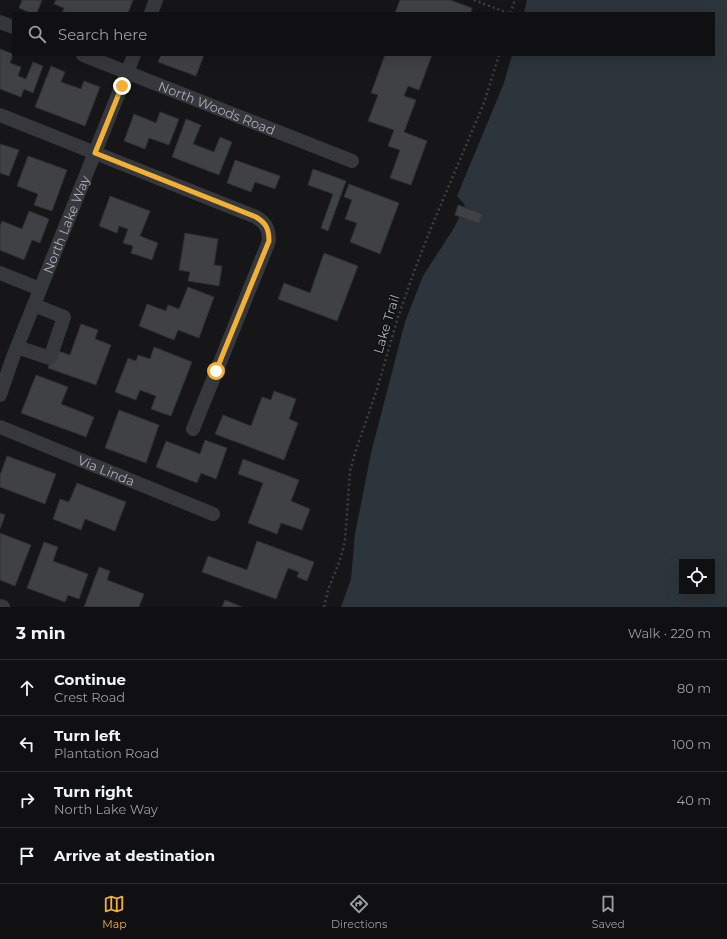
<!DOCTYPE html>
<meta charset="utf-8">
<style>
body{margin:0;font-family:Montserrat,sans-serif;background:#19191b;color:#f1f3f6}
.controls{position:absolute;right:12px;bottom:12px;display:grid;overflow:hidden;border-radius:0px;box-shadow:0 4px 16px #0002}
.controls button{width:36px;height:36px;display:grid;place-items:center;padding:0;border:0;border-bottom:1px solid #303032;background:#101012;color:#f1f3f6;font:20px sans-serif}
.stop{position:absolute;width:12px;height:12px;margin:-9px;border:3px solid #f2b134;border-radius:50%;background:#fff}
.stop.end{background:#f2b134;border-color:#fff;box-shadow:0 1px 4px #0008}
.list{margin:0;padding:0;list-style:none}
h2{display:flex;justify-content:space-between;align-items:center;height:52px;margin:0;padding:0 16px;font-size:17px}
h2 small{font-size:13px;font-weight:400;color:#9c9d9f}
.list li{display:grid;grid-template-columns:26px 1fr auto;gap:12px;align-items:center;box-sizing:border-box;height:56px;padding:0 16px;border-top:1px solid #303032}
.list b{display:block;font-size:15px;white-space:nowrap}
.list p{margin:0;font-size:13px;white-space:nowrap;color:#9c9d9f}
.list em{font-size:13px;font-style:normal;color:#9c9d9f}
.icon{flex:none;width:22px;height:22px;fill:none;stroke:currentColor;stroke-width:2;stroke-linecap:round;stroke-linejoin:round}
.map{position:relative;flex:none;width:727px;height:607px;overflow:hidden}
.search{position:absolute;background:#101012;box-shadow:0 4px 16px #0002;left:12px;right:12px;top:12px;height:44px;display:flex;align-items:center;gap:10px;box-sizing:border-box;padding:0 14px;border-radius:0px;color:#9c9d9f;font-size:15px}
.sheet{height:276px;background:#101012}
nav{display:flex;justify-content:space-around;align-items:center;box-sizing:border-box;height:56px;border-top:1px solid #303032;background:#101012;font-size:11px;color:#9c9d9f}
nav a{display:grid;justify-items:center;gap:2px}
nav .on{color:#f2b134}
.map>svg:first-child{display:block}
</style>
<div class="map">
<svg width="727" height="607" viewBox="0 0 727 607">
<rect width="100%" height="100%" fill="#161618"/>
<path fill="#2c353c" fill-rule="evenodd" d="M527,0H727V607H341L351,579L355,534L371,453L405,322L423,276L454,228L465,205L457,196L504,83L512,55H714V13H524ZM682,562H712V592H682Z"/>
<path fill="#404145" stroke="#303034" d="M22,0H42L37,13H31L19,8Z
M56,0H133L128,13H62L64,8L54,4Z
M400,0H450L472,8L471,13H395Z
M0,49L13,54L10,63L21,67L18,76L26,79L33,62L43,66L33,93L24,89L21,97L0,89Z
M161,55H204L196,76L158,62Z
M385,55H432L419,90L408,86L404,96L416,100L404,132L427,141L411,185L390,178L400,150L388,146L394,130L368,121L378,95L371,93Z
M51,66L65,72L61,82L81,89L84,81L100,87L85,126L35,107Z
M160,112L179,119L169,145L149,138L145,149L124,141L134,114L156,123Z
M186,119L201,125L193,144L214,152L220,137L232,142L219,175L172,157Z
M0,144L19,150L9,176L0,173Z
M28,156L67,170L52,211L34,205L38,194L17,186Z
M235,160L280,176L275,189L255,182L251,192L227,183Z
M313,169L346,181L328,231L321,228L333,194L308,185Z
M349,184L399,203L380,254L350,242L357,223L345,219L352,200L344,197Z
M110,196L150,211L140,236L158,243L152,260L131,253L133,246L123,243L128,229L119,226L117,233L99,226Z
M458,205L483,214L479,224L455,215Z
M29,211L49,219L40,243L32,240L24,260L0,250V226L2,221L22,229Z
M185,233L218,239L214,265L222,266L219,286L188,281L190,272L179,270Z
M324,253L358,266L337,321L278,299L284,283L310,293Z
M188,287L214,297L199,338L178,330L174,340L139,326L147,304L166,311L168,305L179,309Z
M81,324L98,330L95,339L111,345L96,385L48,368L55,350L70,355Z
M154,347L192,362L171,416L151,409L156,396L140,390L136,400L115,392L128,358L136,361L138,355L150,359Z
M36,375L68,387L61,404L94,417L86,437L21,413Z
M274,391L296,399L289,419L298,423L284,460L215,434L223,415L251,426L262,397L271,400Z
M119,410L159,425L146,463L105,448Z
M205,440L227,448L216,479L201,473L197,483L156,467L166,441L200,454Z
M7,456L56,474L45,504L0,487V475Z
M243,459L299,480L291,501L310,509L302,530L281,523L277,534L248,523L263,483L238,474Z
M77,483L126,502L115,531L85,519L81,530L53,519L60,499L69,502Z
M0,513L5,515L0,529Z
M0,533L31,545L15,586L0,580Z
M257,541L314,562L307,581L297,577L299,572L288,568L276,599L202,572L208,556L247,570Z
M44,542L58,547L53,561L88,574L79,599L68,595L65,602L27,588Z
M99,567L110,571L107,580L144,594L139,607H84Z
M225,600L242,607H222Z"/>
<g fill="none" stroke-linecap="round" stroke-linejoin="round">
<path stroke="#3d3f44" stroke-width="2.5" stroke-dasharray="2 3" stroke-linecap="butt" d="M474,0L508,13
M510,13L515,0
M324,607L328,590L340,560L345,541L350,471L355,453L377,389L398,317L415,269L431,228L484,103L499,55"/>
<g stroke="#37383d" stroke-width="14">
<path d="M151,13L156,0"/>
<path d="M0,22L13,27"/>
<path id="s1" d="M83,55L352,161"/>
<path d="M0,115L256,217C266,223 269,229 269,241L193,429"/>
<path d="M0,273L40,289"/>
<path d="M17,347L50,358L64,317L34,305"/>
<path id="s2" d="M0,395L13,357L134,55"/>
<path id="s3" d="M0,427L213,514"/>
<path d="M0,606L3,607"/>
</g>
</g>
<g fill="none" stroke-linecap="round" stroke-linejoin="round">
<path stroke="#f2b134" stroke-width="5" d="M122,86L95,153L256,217C266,223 269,229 269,241L216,371"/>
</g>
<g text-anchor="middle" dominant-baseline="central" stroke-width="3" stroke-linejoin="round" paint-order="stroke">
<g font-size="13" fill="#a8adb8" stroke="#111113">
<text stroke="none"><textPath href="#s1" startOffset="144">North Woods Road</textPath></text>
<text stroke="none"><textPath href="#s2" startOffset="183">North Lake Way</textPath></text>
<text transform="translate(386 324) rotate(-73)">Lake Trail</text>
<text stroke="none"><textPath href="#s3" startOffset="115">Via Linda</textPath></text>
</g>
</g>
</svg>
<div class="controls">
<button><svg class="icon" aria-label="locate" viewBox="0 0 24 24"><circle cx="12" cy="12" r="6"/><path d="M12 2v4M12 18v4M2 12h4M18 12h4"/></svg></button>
</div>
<div class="stop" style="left:216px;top:371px"></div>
<div class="stop end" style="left:122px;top:86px"></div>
<div class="search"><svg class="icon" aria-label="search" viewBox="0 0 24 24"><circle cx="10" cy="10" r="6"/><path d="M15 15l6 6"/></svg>Search here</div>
</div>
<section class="sheet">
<h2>3 min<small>Walk · 220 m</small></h2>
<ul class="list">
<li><svg class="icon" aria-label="ahead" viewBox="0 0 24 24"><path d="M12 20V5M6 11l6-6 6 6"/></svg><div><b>Continue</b><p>Crest Road</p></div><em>80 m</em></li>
<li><svg class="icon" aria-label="left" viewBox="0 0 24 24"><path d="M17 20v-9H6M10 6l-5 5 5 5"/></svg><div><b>Turn left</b><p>Plantation Road</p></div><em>100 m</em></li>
<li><svg class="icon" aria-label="right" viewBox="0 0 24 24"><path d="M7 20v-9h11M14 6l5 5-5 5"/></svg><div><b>Turn right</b><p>North Lake Way</p></div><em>40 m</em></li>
<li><svg class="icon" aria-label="arrive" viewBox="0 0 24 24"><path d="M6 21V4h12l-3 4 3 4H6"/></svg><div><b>Arrive at destination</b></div></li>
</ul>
</section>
<nav>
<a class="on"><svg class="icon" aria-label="map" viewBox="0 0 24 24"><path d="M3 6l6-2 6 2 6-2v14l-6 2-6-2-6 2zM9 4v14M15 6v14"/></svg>Map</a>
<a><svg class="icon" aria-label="directions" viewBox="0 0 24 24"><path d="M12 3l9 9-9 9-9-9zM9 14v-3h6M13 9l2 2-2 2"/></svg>Directions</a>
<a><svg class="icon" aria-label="saved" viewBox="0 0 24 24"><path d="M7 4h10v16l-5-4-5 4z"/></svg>Saved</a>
</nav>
